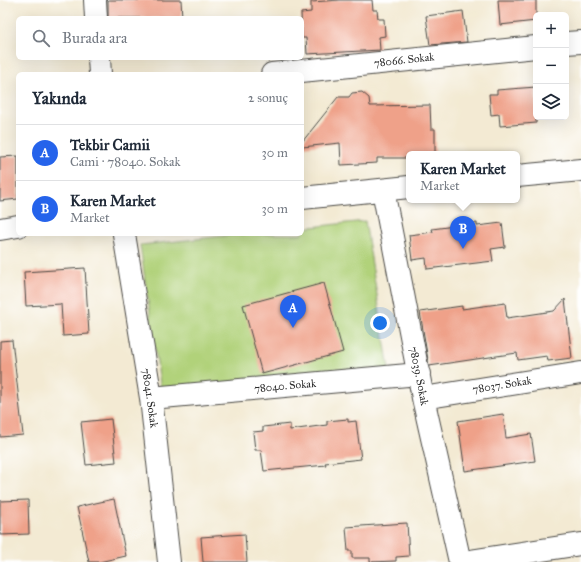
<!DOCTYPE html>
<html lang="tr">
<meta charset="utf-8">
<style>
body{margin:0;font-family:"IM FELL Great Primer",serif;background:#f2f2f3;color:#1f2937}
.controls{position:absolute;right:12px;top:12px;display:grid;overflow:hidden;border-radius:6px;box-shadow:0 4px 16px #0002}
.controls button{width:36px;height:36px;display:grid;place-items:center;padding:0;border:0;border-bottom:1px solid #e0e1e3;background:#fff;color:#1f2937;font:20px sans-serif}
.you{position:absolute;left:380px;top:323px;width:14px;height:14px;margin:-10px;border:3px solid #fff;border-radius:50%;background:#1a73e8;box-shadow:0 0 0 6px #1a73e833}
.badge{display:grid;place-items:center;width:26px;height:26px;border-radius:50%;background:#2563eb;color:#fff;font-size:13px;font-weight:700}
.pin{position:absolute;translate:-50% -33px;filter:drop-shadow(0 1px 2px #0008)}
.pin::after{content:'';position:absolute;top:21px;width:14px;height:12px;background:inherit;clip-path:polygon(0 0,100% 0,50% 100%)}
.popup{position:absolute;left:406px;top:151px;width:114px;height:52px;box-sizing:border-box;display:grid;place-content:center;border-radius:6px;background:#fff;filter:drop-shadow(0 1px 3px #0005);font-size:13px;white-space:nowrap;color:#747a83}
.popup b{font-size:15px;color:#1f2937}
.popup::after{content:'';position:absolute;left:50%;top:100%;margin-left:-8px;border:8px solid transparent;border-top-color:#fff}
.list{margin:0;padding:0;list-style:none}
h2{display:flex;justify-content:space-between;align-items:center;height:52px;margin:0;padding:0 16px;font-size:17px}
h2 small{font-size:13px;font-weight:400;color:#747a83}
.list li{display:grid;grid-template-columns:26px 1fr auto;gap:12px;align-items:center;box-sizing:border-box;height:56px;padding:0 16px;border-top:1px solid #e0e1e3}
.list b{display:block;font-size:15px;white-space:nowrap}
.list p{margin:0;font-size:13px;white-space:nowrap;color:#747a83}
.list em{font-size:13px;font-style:normal;color:#747a83}
.icon{flex:none;width:22px;height:22px;fill:none;stroke:currentColor;stroke-width:2;stroke-linecap:round;stroke-linejoin:round}
.map{position:relative;flex:none;width:581px;height:562px;overflow:hidden}
.search{position:absolute;background:#fff;box-shadow:0 4px 16px #0002;left:16px;top:16px;width:288px;height:44px;display:flex;align-items:center;gap:10px;box-sizing:border-box;padding:0 14px;border-radius:6px;color:#747a83;font-size:15px}
.panel{position:absolute;background:#fff;box-shadow:0 4px 16px #0002;left:16px;top:72px;width:288px;height:164px;border-radius:6px}
.map>svg:first-child{display:block}
</style>
<div class="map">
<svg width="581" height="562" viewBox="0 0 581 562">
<rect width="100%" height="100%" fill="#fff"/>
<filter id="ink" filterUnits="userSpaceOnUse"><feTurbulence type="fractalNoise" baseFrequency=".025" numOctaves="2"/><feDisplacementMap in="SourceGraphic" scale="8" xChannelSelector="R" yChannelSelector="G"/><feConvolveMatrix kernelMatrix="1 2 1 2 8 2 1 2 1" color-interpolation-filters="sRGB"/></filter>
<filter id="wash" filterUnits="userSpaceOnUse"><feTurbulence type="fractalNoise" baseFrequency=".012" numOctaves="4" result="noise"/><feDisplacementMap in="SourceGraphic" scale="16" xChannelSelector="R" yChannelSelector="G"/><feGaussianBlur stdDeviation="0.9" result="paint"/><feColorMatrix in="noise" values="0 0 0 0 0 0 0 0 0 0 0 0 0 0 0 0 0 1.4 0 .05"/><feComposite in="paint" operator="in"/></filter>
<g filter="url(#wash)">
<rect width="100%" height="100%" fill="#f3ead3"/>
<path fill="#b1d27a" stroke="#6e7e52" d="M365,221L389,369L162,397L140,245L243,234H302V228Z"/>
<g id="blocks">
<path fill="#efa189" d="M108,0H181L182,18H108Z
M340,0H372L373,10H377L378,19H384L385,36L379,37L380,50L307,54L306,38H302L301,13L311,12V2Z
M498,0H536V21L500,25Z
M463,11L467,42L430,45L426,16Z
M536,87V123L500,126L499,114L491,115L489,94H497V90Z
M362,92L369,98L370,106L430,105L431,129H435V154H409V158H377V163L341,165L340,143L302,147V142L338,97H349L352,93Z
M18,156V199L0,201V157Z
M477,223V226L502,223L505,247L491,249L493,261L427,269L426,258L412,260L409,235L433,232L432,229Z
M85,268L89,334L63,336L61,304L26,306L24,272Z
M324,283L343,352L262,374L243,305Z
M565,299L572,358L548,361L547,356L518,360L517,353L429,366L420,312L462,306V309L505,303L507,318L554,311Z
M12,340L23,435L0,437V341Z
M503,414L506,438L531,434L535,461L465,471L458,421Z
M111,419L116,462L86,465L81,422Z
M348,419V422L356,421L361,459L325,463L326,465L264,471L261,450H255L253,432L263,431V427L290,424V430L327,425V421Z
M114,499L126,556L99,562H89L77,507Z
M28,500L29,534L0,535V501Z
M407,523L409,556L396,557V561L370,562V558H352V551H348L346,527Z
M245,534L247,562H203L201,537Z"/>
</g>
</g>
<g filter="url(#ink)">
<use href="#blocks" fill-opacity="0" stroke="#494844" stroke-width="1"/>
<g fill="none" stroke-linecap="round" stroke-linejoin="round">
<g stroke="#494844" stroke-width="24">
<path id="minor" d="M95,0L96,18
M566,43L581,42
M99,58L100,74
M272,74L536,47
M517,176L581,170
M383,190L423,398L460,562
M302,198L409,187
M0,229L18,226
M124,234L151,398L169,562
M151,398L419,374
M423,398L581,373
M463,562L581,544"/>
</g>
<use href="#minor" stroke="#fff" stroke-width="22"/>
</g>
</g>
<g text-anchor="middle" dominant-baseline="central" stroke-width="3" stroke-linejoin="round" paint-order="stroke">
<g font-size="11" fill="#2b2b2b" stroke="#fff">
<text transform="translate(404 60) rotate(-6)">78066. Sokak</text>
<text transform="translate(419 376) rotate(79)">78039. Sokak</text>
<text transform="translate(502 385) rotate(-9)">78037. Sokak</text>
<text transform="translate(285 386) rotate(-5)">78040. Sokak</text>
<text transform="translate(150 398) rotate(82)">78041. Sokak</text>
</g>
</g>
</svg>
<div class="controls">
<button>+</button>
<button>−</button>
<button><svg class="icon" aria-label="layers" viewBox="0 0 24 24"><path d="M12 4l9 5-9 5-9-5zM3 14l9 5 9-5"/></svg></button>
</div>
<div class="you"></div>
<div class="pin badge" style="left:293px;top:328px">A</div>
<div class="pin badge" style="left:463px;top:249px">B</div>
<div class="popup"><b>Karen Market</b>Market</div>
<div class="search"><svg class="icon" aria-label="search" viewBox="0 0 24 24"><circle cx="10" cy="10" r="6"/><path d="M15 15l6 6"/></svg>Burada ara</div>
<section class="panel">
<h2>Yakında<small>2 sonuç</small></h2>
<ul class="list">
<li><span class="badge">A</span><div><b>Tekbir Camii</b><p>Cami · 78040. Sokak</p></div><em>30 m</em></li>
<li><span class="badge">B</span><div><b>Karen Market</b><p>Market</p></div><em>30 m</em></li>
</ul>
</section>
</div>
